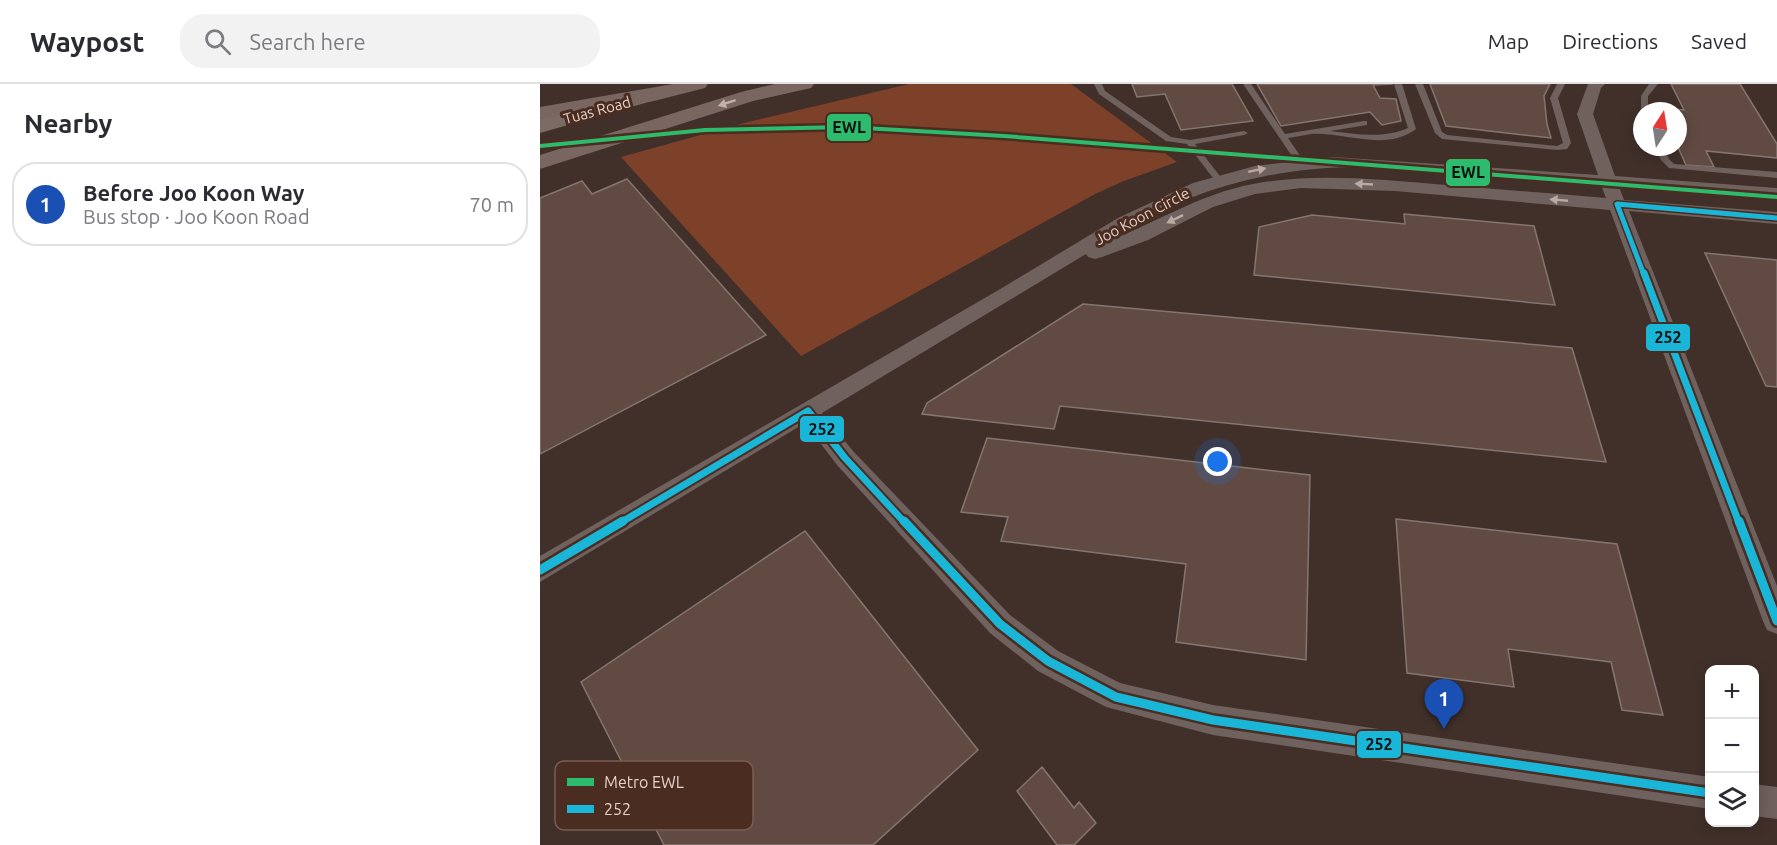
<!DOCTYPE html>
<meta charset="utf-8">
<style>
body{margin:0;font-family:Ubuntu,sans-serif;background:#f2f2f3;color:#2b2b33}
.controls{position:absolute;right:18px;bottom:18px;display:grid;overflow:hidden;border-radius:12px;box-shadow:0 3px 15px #0003}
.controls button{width:54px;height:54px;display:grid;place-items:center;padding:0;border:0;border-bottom:2px solid #e1e1e2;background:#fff;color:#2b2b33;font:30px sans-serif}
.compass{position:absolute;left:1093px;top:18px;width:54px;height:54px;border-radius:50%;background:#fff;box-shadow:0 3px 15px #0003;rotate:12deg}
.you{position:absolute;left:678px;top:378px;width:21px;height:21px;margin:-15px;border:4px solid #fff;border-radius:50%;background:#1a73e8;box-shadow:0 0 0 9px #1a73e833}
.badge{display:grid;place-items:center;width:39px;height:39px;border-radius:50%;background:#0b8043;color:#fff;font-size:20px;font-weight:700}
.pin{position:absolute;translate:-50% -50px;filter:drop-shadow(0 2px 3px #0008)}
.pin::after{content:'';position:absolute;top:32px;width:21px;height:18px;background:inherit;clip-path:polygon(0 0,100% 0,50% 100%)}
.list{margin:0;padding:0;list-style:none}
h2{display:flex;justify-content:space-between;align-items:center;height:78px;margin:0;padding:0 24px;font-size:26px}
h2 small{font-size:20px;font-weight:400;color:#7c7c81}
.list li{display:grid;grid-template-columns:39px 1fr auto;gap:18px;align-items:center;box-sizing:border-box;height:84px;margin:0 12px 12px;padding:0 12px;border:2px solid #e1e1e2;border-radius:24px}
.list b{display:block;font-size:22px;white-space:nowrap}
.list p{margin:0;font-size:20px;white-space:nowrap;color:#7c7c81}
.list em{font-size:20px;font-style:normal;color:#7c7c81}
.icon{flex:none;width:33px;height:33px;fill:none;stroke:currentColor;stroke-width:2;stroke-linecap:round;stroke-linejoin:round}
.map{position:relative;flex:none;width:1237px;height:761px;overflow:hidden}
header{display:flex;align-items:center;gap:36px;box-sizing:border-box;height:84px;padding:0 30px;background:#fff;border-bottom:2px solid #e1e1e2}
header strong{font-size:28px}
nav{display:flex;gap:33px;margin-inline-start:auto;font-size:21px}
.search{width:420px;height:54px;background:#f2f2f3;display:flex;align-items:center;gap:15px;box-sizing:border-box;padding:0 21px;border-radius:24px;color:#7c7c81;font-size:22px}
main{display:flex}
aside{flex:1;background:#fff}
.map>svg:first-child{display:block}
</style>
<header>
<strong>Waypost</strong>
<div class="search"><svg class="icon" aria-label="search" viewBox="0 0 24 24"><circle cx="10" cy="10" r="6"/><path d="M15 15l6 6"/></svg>Search here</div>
<nav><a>Map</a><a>Directions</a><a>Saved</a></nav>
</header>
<main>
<aside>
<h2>Nearby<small></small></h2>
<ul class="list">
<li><span class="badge" style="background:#1a4fb4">1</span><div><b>Before Joo Koon Way</b><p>Bus stop · Joo Koon Road</p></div><em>70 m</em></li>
</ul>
</aside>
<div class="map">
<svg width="1237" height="761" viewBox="0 0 1237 761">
<rect width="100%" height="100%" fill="#41302a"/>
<path fill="#7d4029" d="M369,0H531L637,78L584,97L557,109L261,272L81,73L204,39Z"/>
<path fill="#614a41" stroke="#847570" stroke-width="1.5" d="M592,0H692L713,37L641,46L625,10L597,13Z
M717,0H853L833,1L840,14L856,15L861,37L842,41L830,28L741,42Z
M890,0H1010L1004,12L1007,40L1011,54L906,42Z
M1131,0H1200L1237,60V74L1166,67L1174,83L1146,81L1138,63V27H1121L1120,24L1144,26Z
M87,95L226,251L0,370V114L42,97L52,110Z
M864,130L994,142L1015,221L714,191L719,143L772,131L865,140Z
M1165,169L1237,176V303L1226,302Z
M543,220L1032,264L1066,378L520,322L514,345L382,330L387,319Z
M447,354L770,391L766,576L636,558L646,480L461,457L468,433L421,428Z
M856,435L1077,460L1123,631L1082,626L1071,578L968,565L974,603L867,589Z
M265,447L438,666L333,761H124L41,598Z
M502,683L534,724L539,718L556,739L534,761H517L477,707Z"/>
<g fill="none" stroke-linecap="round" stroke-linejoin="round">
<path fill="#6f615d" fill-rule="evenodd" d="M554,0H562L565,7L631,53L650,56L704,47L708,49L704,51L655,60L683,96L676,98L647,60L626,57L559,10Z
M703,0H711L745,50L824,37H827V41L790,47C816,50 843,55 868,44L854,0H862L876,45C846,68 805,48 771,50C764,51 756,53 748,54L765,79L758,81Z
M875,0H883L902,48L907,51L1017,62L1023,59L1010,14L1017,0H1025L1018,14L1031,59L1027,65L1017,66L902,55L895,49Z
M1109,0H1118L1108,12V27L1101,29V12Z
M1115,63H1123L1129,75L1134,80L1237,88V94L1129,84L1121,76Z"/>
<path fill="#6f615d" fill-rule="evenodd" d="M1048,0H1065L1061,4L1053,30L1075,92L1237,104V114L1079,103L1084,116L1237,128V140L1089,127L1237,502V550L1227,546L1223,537L1070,126L855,107L761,104L715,110L673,123L608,156L562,173L555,175L548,173L546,170L282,329L313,367L470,531L518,567L580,599L673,621L1170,693V725L673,651L566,623L498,587L450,549L297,381L265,339L0,498V472L462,204L578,134L653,99L715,82L793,73L1058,91L1037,30ZM813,83L1061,101L1066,114C1009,109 951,105 894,100C835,95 772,89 713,100C659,110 612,141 561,160C642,109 717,85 813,83Z
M1214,700L1237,703V735L1214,732Z"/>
<path fill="#7c6b64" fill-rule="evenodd" d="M105,7L112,9L115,13L112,17L0,49V35Z"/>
<path fill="#796660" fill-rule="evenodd" d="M133,0H168L165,4L114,17L0,35V23Z
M235,0H274L271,4L213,17L0,85V71L201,8Z"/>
<g stroke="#4a2c21" stroke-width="8">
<path id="bus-1-far2" d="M1104,191L1077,120L1237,134"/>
</g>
<g stroke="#4a2c21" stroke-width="11">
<path id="bus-1-far1" d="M1104,189L1199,439
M80,439L268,327L305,374L365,439"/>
</g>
<g stroke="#4a2c21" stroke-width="14">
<path id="bus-1" d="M364,437L460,540L508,577L576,613L673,636L1170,709
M1199,437L1237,537
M0,486L83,437"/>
</g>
<use href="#bus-1-far2" stroke="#1ab6d8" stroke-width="5"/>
<use href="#bus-1-far1" stroke="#1ab6d8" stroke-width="7"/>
<use href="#bus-1" stroke="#1ab6d8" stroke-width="9"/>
<g stroke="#4a2c21" stroke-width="5">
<path id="metro-1" d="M307,41L464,50L1237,111V115L464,54L307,45L165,48L0,64V60L165,44Z"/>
</g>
<use href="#metro-1" fill="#2dbb6e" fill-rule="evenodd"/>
</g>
<defs><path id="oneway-solid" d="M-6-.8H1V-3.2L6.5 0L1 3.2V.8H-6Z" transform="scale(1.5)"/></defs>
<use fill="#c4b0aa" href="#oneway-solid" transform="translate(187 19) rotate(162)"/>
<g fill="#bba9a3">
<use href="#oneway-solid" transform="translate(717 86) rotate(-12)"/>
<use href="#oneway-solid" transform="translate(824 100) rotate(-177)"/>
<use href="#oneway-solid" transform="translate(1019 116) rotate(-175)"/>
<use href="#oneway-solid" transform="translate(635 135) rotate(154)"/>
</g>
<g text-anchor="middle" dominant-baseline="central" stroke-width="6" stroke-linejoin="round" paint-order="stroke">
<g font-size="15" fill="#e4d0c9" stroke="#4a2c21">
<text transform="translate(57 26) rotate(-15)">Tuas Road</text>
<text transform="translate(602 132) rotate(-28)">Joo Koon Circle</text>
</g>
</g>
<rect x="15" y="677" width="198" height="69" rx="9" fill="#4a2c21" stroke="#785d53" stroke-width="1.5"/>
<rect x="27" y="694" width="27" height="8" fill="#2dbb6e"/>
<rect x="27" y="721" width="27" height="8" fill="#1ab6d8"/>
<g font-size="16" fill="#e4d0c9">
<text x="64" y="704">Metro EWL</text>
<text x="64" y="731">252</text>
</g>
<g stroke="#4a2c21" stroke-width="2">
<rect x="286" y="29" width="46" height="29" rx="6" fill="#2dbb6e"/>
<rect x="905" y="74" width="46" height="29" rx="6" fill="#2dbb6e"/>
<rect x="1105" y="239" width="46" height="29" rx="6" fill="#1ab6d8"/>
<rect x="259" y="331" width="46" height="28" rx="6" fill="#1ab6d8"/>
<rect x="816" y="646" width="46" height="29" rx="6" fill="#1ab6d8"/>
</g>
<g font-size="16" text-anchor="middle" font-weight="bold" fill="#111">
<text x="309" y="49">EWL</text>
<text x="928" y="94">EWL</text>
<text x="1128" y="259">252</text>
<text x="282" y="351">252</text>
<text x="839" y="666">252</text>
</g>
</svg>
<div class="controls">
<button>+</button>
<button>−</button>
<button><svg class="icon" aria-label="layers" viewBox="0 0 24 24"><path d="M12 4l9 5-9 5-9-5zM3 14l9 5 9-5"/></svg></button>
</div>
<svg class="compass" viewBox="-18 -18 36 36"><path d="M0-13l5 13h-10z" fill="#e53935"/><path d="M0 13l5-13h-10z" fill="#7c7c81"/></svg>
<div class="you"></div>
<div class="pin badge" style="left:904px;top:645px;background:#1a4fb4">1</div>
</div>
</main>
